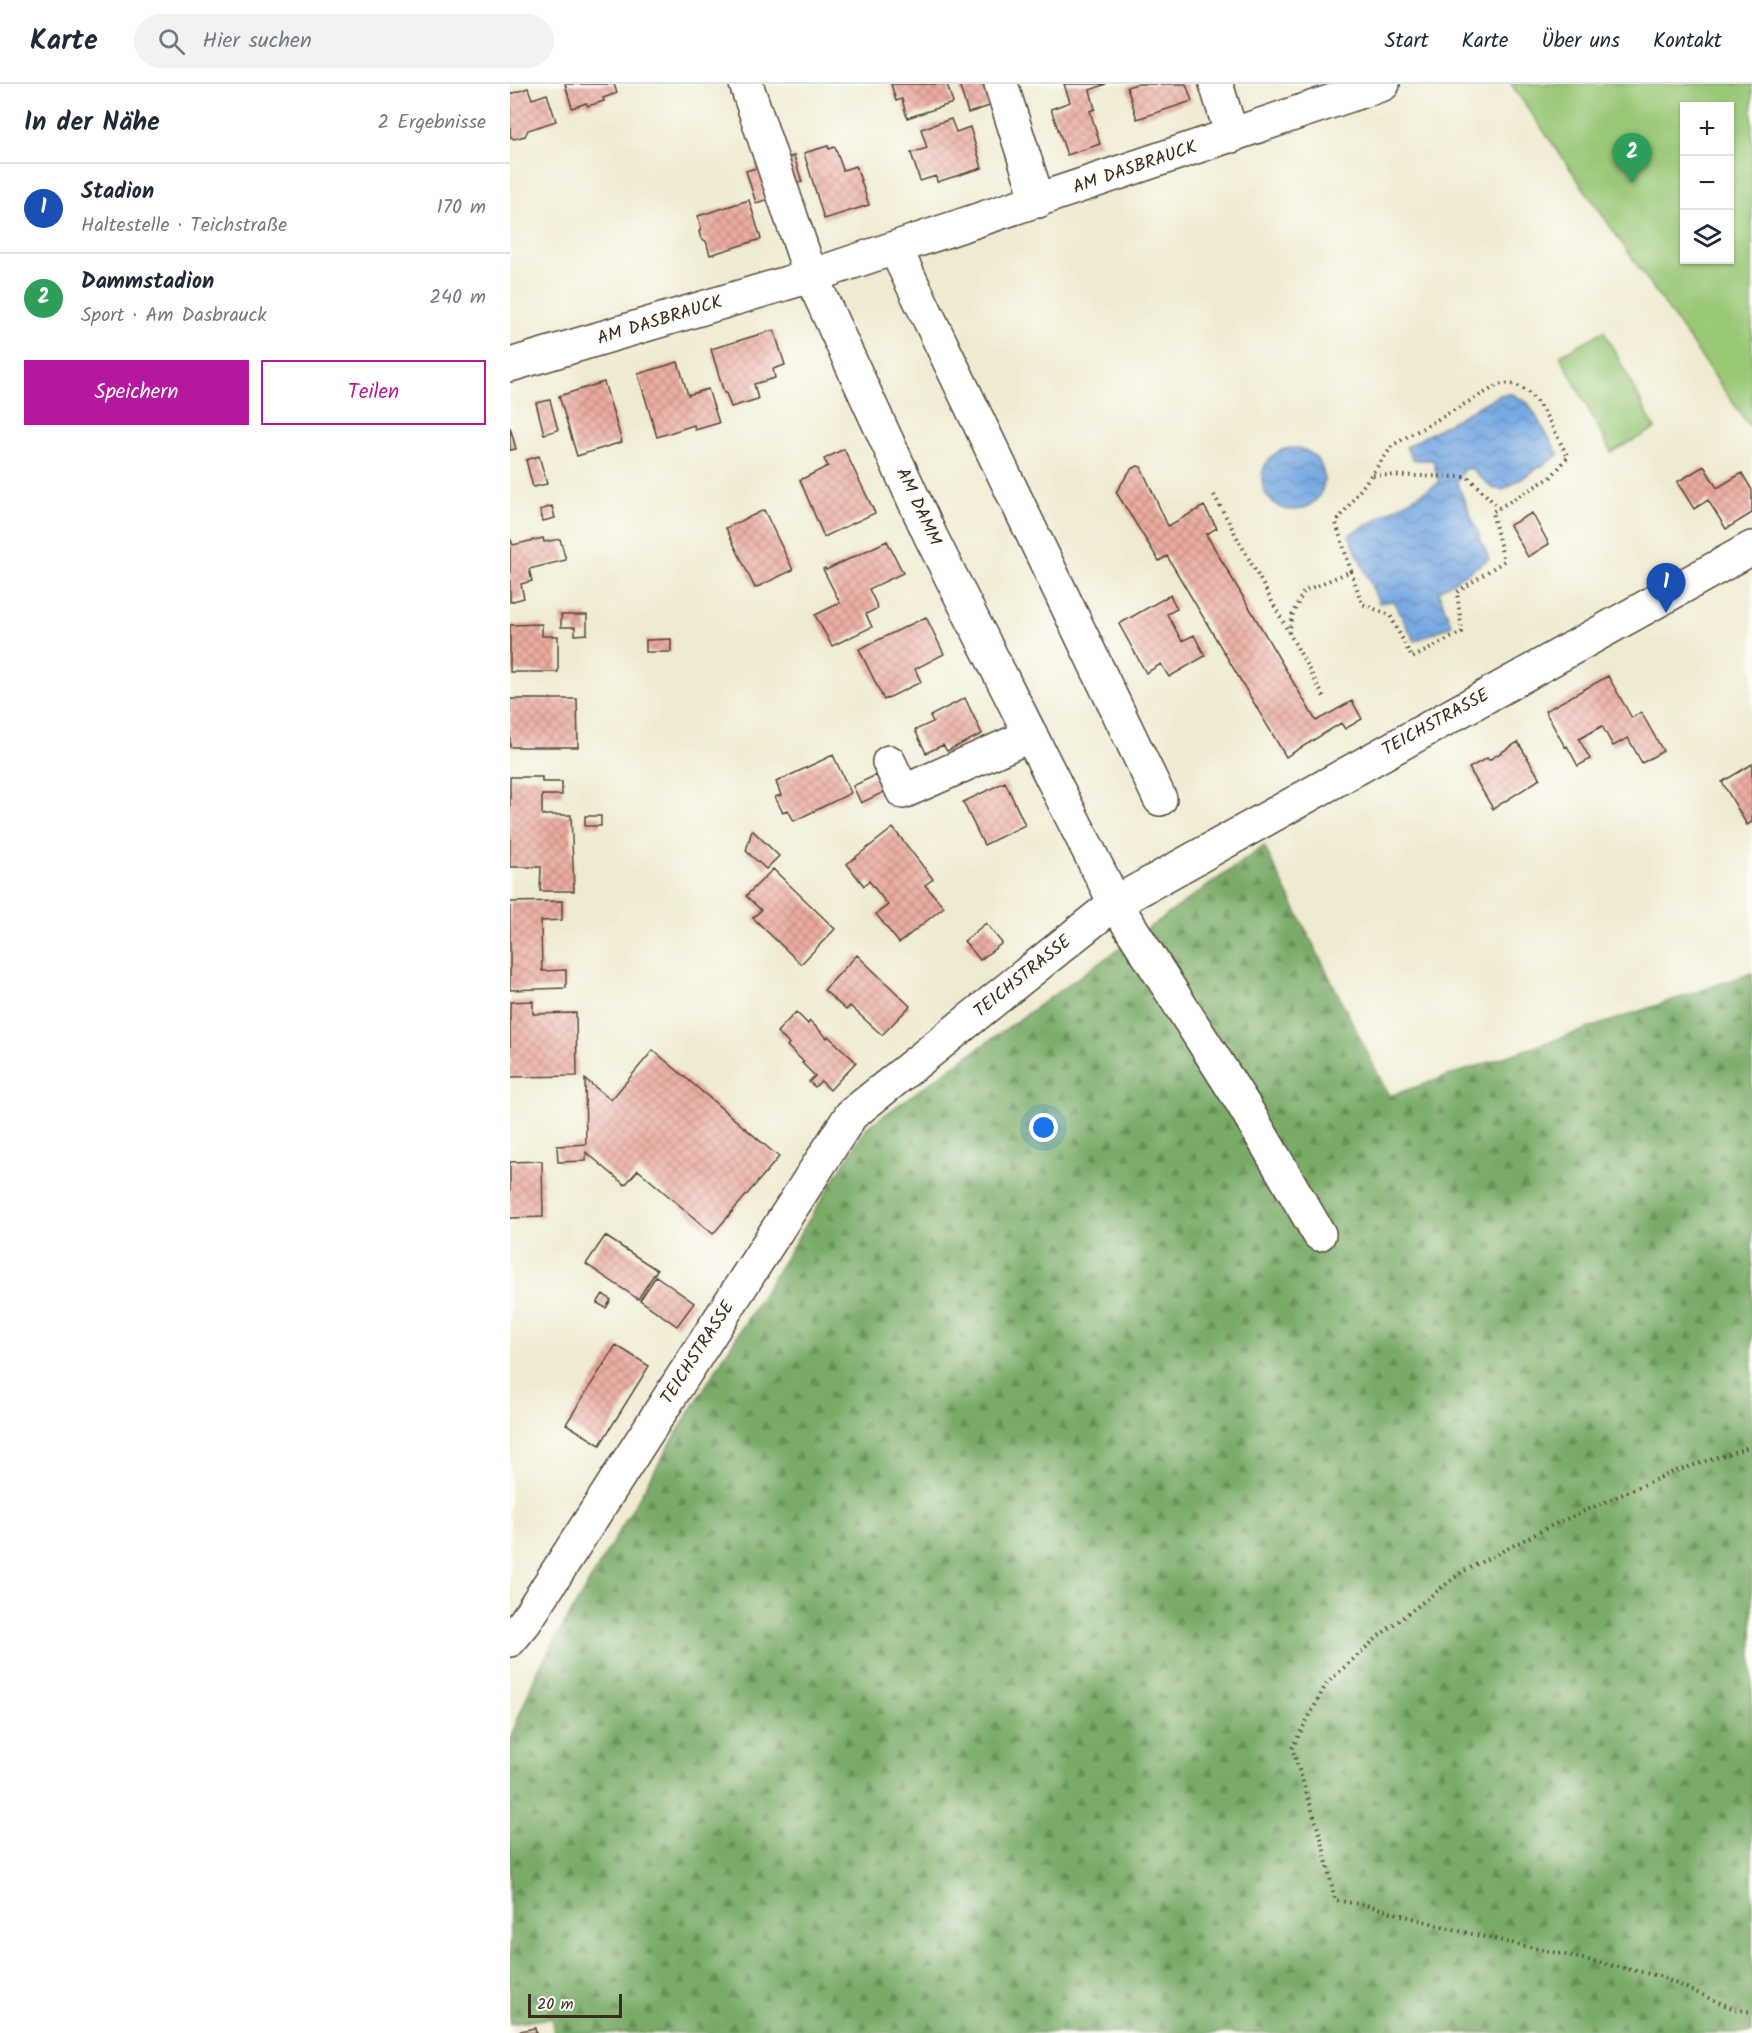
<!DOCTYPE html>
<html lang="de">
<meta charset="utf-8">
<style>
body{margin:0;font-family:Kalam,sans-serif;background:#f2f2f3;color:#1f2937}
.controls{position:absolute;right:18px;top:18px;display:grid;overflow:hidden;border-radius:0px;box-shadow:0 2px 4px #0004}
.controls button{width:54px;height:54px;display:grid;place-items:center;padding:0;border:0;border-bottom:2px solid #e0e1e3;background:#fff;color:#1f2937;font:30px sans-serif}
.scale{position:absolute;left:18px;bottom:15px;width:94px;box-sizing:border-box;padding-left:6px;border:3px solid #3b2a1e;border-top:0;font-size:16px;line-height:21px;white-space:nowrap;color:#3b2a1e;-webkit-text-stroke:4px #fdfcf7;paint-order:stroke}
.you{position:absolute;left:534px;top:1044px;width:21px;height:21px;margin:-15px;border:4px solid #fff;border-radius:50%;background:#1a73e8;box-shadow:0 0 0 9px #1a73e833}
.badge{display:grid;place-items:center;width:39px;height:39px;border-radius:50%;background:#b5179e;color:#fff;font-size:20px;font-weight:700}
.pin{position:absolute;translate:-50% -50px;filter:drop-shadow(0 2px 3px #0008)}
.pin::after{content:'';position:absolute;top:32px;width:21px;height:18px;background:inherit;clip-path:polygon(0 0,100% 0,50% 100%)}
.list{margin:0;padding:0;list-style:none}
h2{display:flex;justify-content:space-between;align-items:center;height:78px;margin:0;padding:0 24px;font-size:26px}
h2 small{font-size:20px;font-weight:400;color:#747a83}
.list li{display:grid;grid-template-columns:39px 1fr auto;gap:18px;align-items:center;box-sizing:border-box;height:90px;padding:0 24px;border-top:2px solid #e0e1e3}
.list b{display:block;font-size:22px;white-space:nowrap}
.list p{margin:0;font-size:20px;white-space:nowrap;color:#747a83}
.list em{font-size:20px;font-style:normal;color:#747a83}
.actions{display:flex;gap:12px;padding:18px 24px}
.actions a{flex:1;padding:14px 0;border:2px solid #b5179e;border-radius:0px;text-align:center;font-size:21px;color:#b5179e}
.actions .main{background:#b5179e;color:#fff}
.icon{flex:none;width:33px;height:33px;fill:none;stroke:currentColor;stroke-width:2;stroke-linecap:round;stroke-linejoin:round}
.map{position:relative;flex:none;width:1242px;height:1949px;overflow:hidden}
header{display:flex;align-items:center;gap:36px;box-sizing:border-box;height:84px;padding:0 30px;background:#fff;border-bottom:2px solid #e0e1e3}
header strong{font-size:28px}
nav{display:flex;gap:33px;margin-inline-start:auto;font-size:21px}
.search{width:420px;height:54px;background:#f2f2f3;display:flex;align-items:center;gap:15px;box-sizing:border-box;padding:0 21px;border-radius:33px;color:#747a83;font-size:22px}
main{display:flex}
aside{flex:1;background:#fff}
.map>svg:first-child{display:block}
</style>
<header>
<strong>Karte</strong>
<div class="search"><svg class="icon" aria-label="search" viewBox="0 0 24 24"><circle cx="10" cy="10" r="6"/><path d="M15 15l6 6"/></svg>Hier suchen</div>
<nav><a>Start</a><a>Karte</a><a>Über uns</a><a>Kontakt</a></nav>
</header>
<main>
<aside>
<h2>In der Nähe<small>2 Ergebnisse</small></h2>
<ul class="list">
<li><span class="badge" style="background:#1a4fb4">1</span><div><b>Stadion</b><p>Haltestelle · Teichstraße</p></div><em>170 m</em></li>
<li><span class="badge" style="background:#2e9e5b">2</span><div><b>Dammstadion</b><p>Sport · Am Dasbrauck</p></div><em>240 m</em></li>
</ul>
<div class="actions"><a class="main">Speichern</a><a>Teilen</a></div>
</aside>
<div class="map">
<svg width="1242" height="1949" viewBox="0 0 1242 1949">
<defs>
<pattern id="forest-firs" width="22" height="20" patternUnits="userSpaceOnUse" patternTransform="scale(1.5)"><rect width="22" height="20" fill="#7aac67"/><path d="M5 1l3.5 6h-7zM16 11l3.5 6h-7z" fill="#658c54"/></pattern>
<pattern id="water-waves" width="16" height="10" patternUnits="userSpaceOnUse" patternTransform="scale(1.5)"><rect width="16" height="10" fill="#77a9e2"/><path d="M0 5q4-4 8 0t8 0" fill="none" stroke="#638ab7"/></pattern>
<pattern id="building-cross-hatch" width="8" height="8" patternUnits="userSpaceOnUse" patternTransform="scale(1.5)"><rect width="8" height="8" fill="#ecaca1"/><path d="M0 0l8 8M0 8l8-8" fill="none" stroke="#c08c83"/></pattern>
</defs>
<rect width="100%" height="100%" fill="#fdfcf7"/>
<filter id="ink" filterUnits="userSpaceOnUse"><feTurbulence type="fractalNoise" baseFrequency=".0167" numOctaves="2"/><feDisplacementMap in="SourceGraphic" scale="12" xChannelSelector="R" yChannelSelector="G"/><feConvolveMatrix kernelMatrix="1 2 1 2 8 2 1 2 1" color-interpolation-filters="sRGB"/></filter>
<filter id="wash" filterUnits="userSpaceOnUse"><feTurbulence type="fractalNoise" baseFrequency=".008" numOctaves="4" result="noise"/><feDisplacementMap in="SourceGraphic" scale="24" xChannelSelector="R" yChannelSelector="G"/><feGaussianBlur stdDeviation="1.35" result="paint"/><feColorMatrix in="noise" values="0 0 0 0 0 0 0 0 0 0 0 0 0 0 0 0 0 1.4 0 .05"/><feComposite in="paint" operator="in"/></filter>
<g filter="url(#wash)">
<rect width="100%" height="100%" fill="#efebd2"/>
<path fill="url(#forest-firs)" stroke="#5a6b42" stroke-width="1.5" d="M754,762L879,1012L1242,889V1949H44L41,1934L0,1940V1655L27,1587L171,1342L356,1044Z"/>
<path fill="#99c776" stroke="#6a784a" stroke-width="1.5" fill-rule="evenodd" d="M1001,0H1242V346ZM1174,22H1220V176H1174Z
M1094,247L1145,345L1101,368L1050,271Z"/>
<path fill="url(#water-waves)" stroke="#596a80" stroke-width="1.5" d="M1002,310L1018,319L1049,371L993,406L982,404L962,385H954L947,399L979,475L928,507L942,541L905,557L883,517L869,519L839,451L929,399L923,376H903L896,363L989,311Z
M752 395a31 31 0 1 1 62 0a31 31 0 1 1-62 0Z"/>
<g id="blocks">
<path fill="url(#building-cross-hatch)" d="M55,0H104L107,9L93,14L94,17L78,22L76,19L62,24Z
M381,0H437L443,19L397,34L392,15L386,17Z
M449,0H477L483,21L458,29Z
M554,0H596L580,6L585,25L580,27L590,60L557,71L541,25L560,18Z
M627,0H676L682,17L627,35L617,3Z
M18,4L22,15L37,10L46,37L18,46L15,52L4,55L0,52V10Z
M441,35L446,48L460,43L472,84L427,98L426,92L410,97L401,69L417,64L411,45Z
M318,62L319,65L325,63L333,86L346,82L359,121L314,135L294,69Z
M284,72L292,98L279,102L271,76Z
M249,83L259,115L246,119L236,87Z
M239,116L251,155L200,171L196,157L191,155L189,148L191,144L188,132Z
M264,246L275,281L263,285L265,294L244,300L248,315L221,323L216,309H214L201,265Z
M168,278L178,311L198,305L209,339L185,346L184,341L147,353L128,290Z
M94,298L112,358L67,372L49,312Z
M40,316L48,346L34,350L26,319Z
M0,343L6,365L0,366Z
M334,365L365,429L314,453L290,396L318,382L314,375Z
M29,372L37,400L23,403L16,376Z
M628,382L631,383L658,442L694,422L707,444L696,450L806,637L842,617L852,635L835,645L831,639L776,673L657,472L649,477L606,408L621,385Z
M1194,382L1207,404L1232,389L1242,406V429L1216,445L1198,416L1184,425L1167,398Z
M42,422L45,434L33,437L30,426Z
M254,426L283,486L245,504L216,444Z
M1022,429L1039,460L1018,473L1000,441Z
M0,454L3,461L33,454L34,458L50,455L56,476L19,485L22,497L11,500L14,514L0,518Z
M377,457L393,489L359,505L368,524L356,530L362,543L322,562L305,531L330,519L313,485L315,484L316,486Z
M660,511L667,525L657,530L672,557L684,551L695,572L659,593L651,580L636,589L609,540Z
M51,531H77V550L65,551V543H51Z
M416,533L434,570L405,585L411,598L374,616L349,565Z
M32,540V552H48V588H0V541Z
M161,555V568H136V556Z
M1098,592L1122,634L1131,628L1153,667L1132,679L1118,654L1103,662L1092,642L1069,655L1080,675L1068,682L1057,662L1055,663L1035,627Z
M455,614L472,650L437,667L433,661L416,669L405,646L423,638L420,632Z
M0,615H67L68,663H0Z
M1008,658L1030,695L983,725L959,684L977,674L979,676Z
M323,671L341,709L284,737L278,726L273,729L265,713L271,711L266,698Z
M1242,680V738L1237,741L1212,698Z
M366,691L374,708L351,719L343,702Z
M0,693H32V698H52V711H32V731H61L64,807H30L31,783H0Z
M495,698L515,741L474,761L453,718Z
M75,732H91V742H75Z
M383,744L423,795L415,801L434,823L389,859L366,830L378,821L359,797L354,802L337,780Z
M242,746L269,772L256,785L236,767Z
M263,785L325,845L291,880L243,834L251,826L236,812Z
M52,817V836L31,837L32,887L56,886V904L0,906V818Z
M476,839L492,859L470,876L454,857Z
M347,871L400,922L372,951L340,922L336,926L314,906Z
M23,917V930L66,929L67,992L0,993V918Z
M286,928L298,940L300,937L317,954L318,952L346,978L320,1006L311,997L305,1003L299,998L305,992L292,979L294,978L277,962L279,960L267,948Z
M143,966L269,1073L203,1150L128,1086L115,1101L76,1068V1077L48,1078L47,1062L76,1060L75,995L101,1016Z
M32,1077L33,1133L0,1134V1078Z
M95,1152L147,1186L128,1215L76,1180Z
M146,1192L184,1219L167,1242L130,1216Z
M93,1210L101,1216L96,1224L87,1219Z
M106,1261L139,1282L90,1361L56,1340Z
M25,1944L26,1949H5V1948Z"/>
</g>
</g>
<g filter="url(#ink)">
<use href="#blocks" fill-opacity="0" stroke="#564739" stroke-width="1.5"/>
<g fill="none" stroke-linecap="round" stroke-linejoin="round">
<g stroke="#564739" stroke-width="36">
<path id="minor" d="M236,0L301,192L421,453L605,819L733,1020L809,1150
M491,0L528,117
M706,0L722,52
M385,164L650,715
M0,281L301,192L873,0
M379,678L393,708L521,651
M0,1556L15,1538L341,1031L605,819L1242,464"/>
</g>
<path stroke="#564739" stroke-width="4" stroke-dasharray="1.5 4.5" stroke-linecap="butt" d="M863,391L958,393L989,424
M704,411L814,613
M779,549L783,529L794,507L841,487L826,439L883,361L988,301C993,300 998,299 1002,300C1028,305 1046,352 1058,373L1041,393L982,428L994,477L947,508L952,548L902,574L880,531L852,520L841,487
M1242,1362L1163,1388L1047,1439L952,1488L870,1551L817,1599L782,1664L812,1757L825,1816L860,1822L953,1848L1149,1892L1224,1925L1242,1928"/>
<use href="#minor" stroke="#fff" stroke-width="33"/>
</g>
</g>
<g text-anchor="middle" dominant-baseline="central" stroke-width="4.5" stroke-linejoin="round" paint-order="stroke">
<g font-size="18" fill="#3b2a1e" stroke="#fdfcf7">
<text transform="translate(625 84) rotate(-19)">AM DASBRAUCK</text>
<text transform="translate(150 237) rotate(-17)">AM DASBRAUCK</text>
<text transform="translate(408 423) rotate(65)">AM DAMM</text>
<text transform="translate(926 639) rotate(-29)">TEICHSTRASSE</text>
<text transform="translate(513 893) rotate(-39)">TEICHSTRASSE</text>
<text transform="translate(188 1269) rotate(-57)">TEICHSTRASSE</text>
</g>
</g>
</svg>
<div class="controls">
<button>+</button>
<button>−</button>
<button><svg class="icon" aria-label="layers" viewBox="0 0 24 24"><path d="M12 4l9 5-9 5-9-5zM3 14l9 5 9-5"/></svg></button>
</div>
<div class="scale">20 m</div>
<div class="you"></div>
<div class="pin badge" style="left:1156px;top:529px;background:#1a4fb4">1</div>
<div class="pin badge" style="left:1122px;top:99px;background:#2e9e5b">2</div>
</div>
</main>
